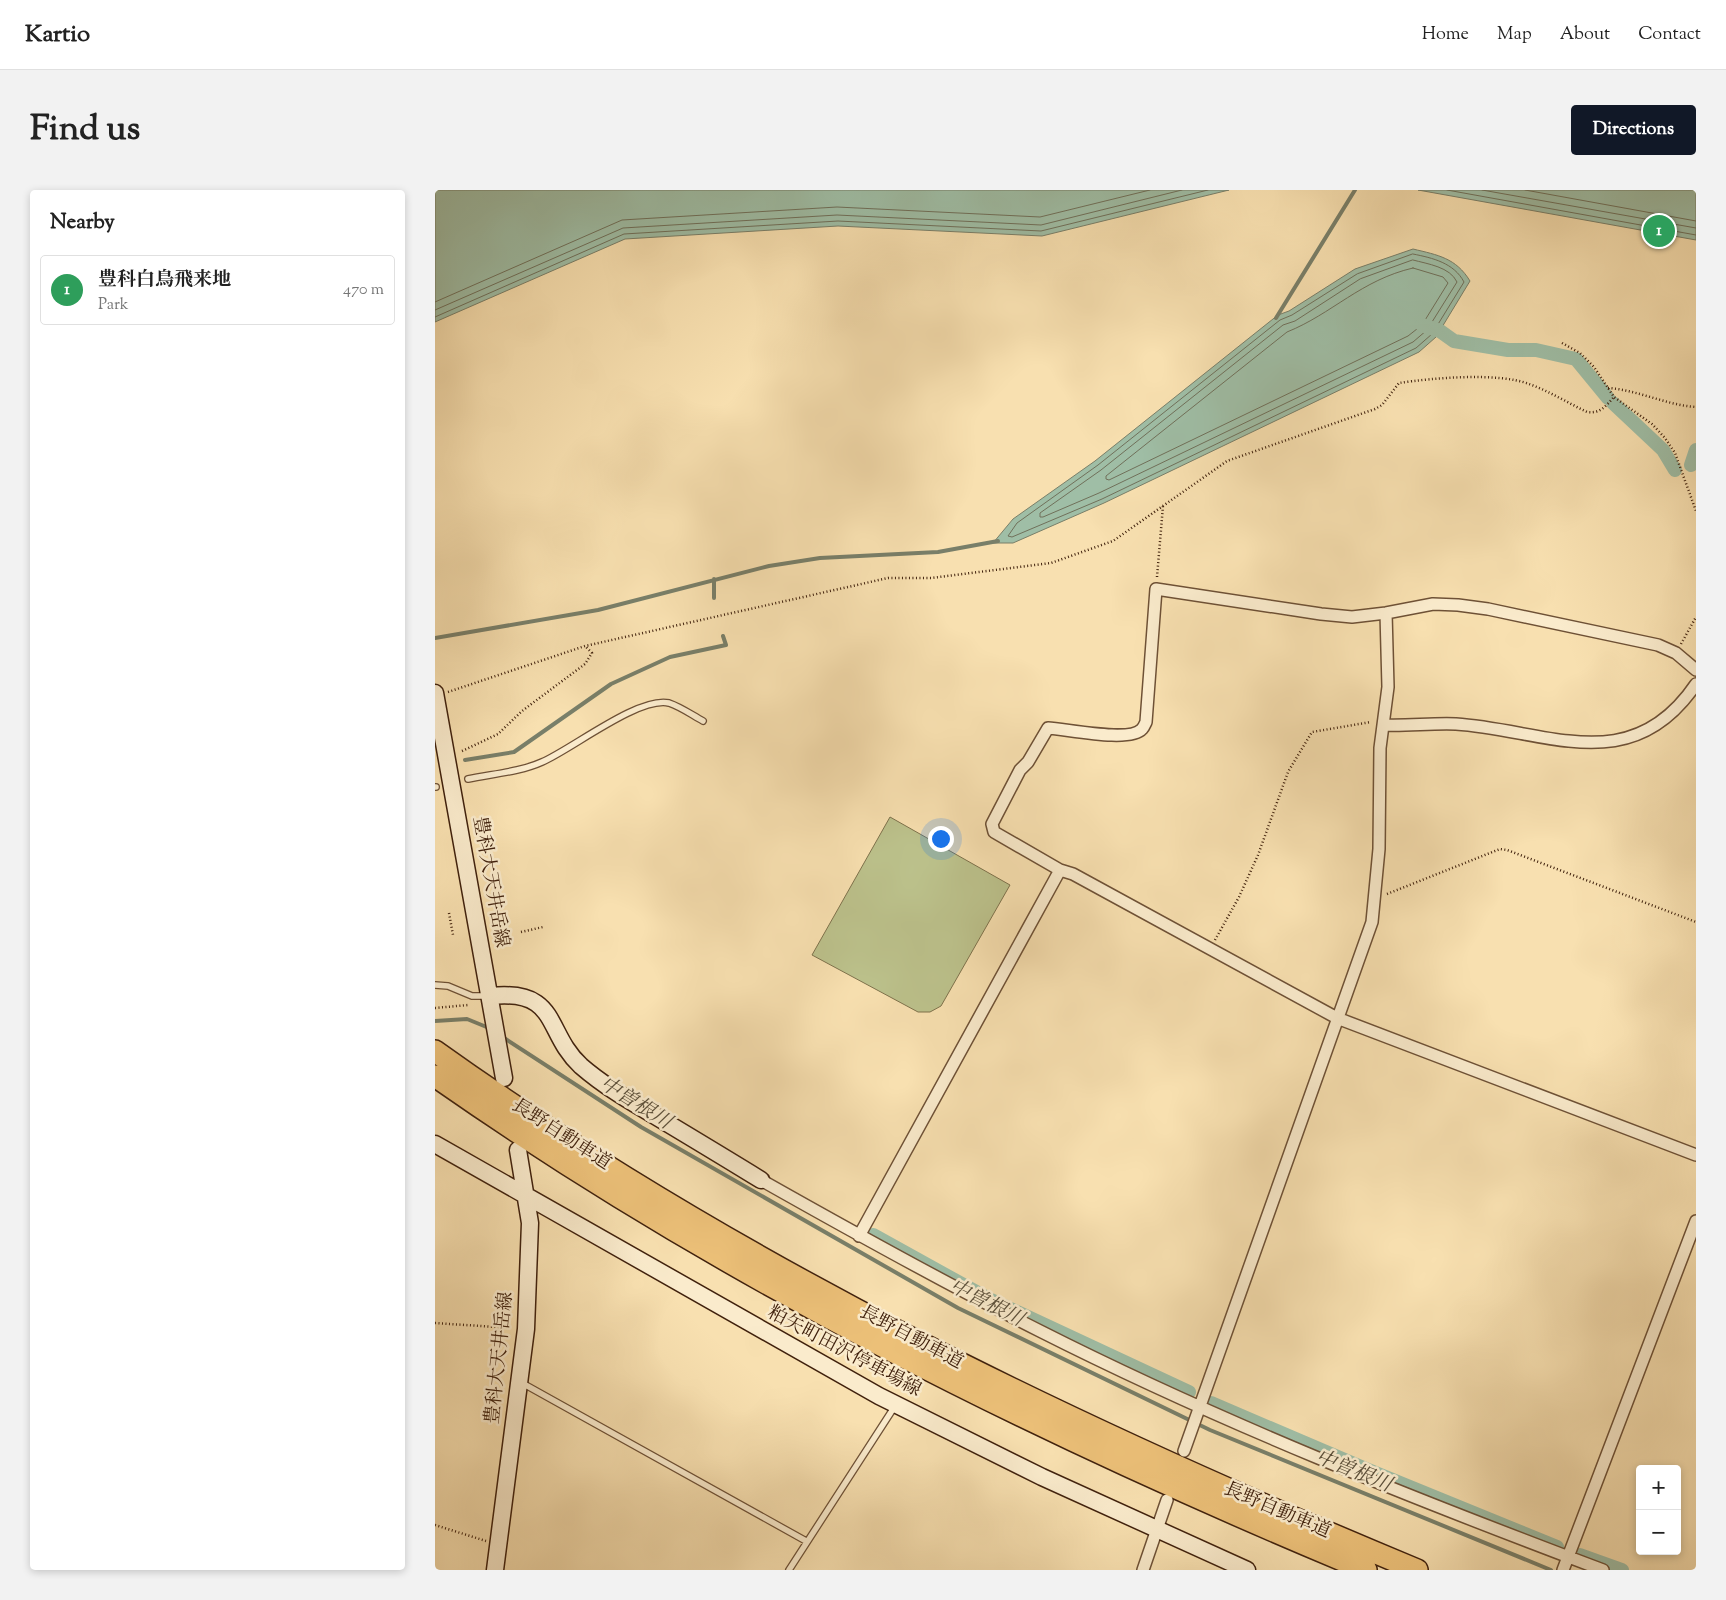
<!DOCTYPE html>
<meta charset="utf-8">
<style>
body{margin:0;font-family:"Sorts Mill Goudy","Noto Serif JP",serif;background:#f2f2f2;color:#222}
.controls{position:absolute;right:15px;bottom:15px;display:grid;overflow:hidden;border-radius:5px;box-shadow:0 2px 8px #0003}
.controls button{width:45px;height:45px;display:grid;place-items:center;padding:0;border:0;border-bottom:1px solid #e0e0e0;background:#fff;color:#222;font:25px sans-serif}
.you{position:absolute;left:505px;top:648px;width:18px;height:18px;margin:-12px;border:4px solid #fff;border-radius:50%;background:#1a73e8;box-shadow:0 0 0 8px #1a73e833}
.badge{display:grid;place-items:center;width:32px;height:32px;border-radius:50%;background:#111827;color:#fff;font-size:16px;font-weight:700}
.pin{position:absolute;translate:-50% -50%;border:2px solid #fff;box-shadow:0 1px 5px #0006}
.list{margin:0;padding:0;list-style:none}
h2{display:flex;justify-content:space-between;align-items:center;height:65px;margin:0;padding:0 20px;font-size:21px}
h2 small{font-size:16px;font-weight:400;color:#767676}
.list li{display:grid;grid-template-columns:32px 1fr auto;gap:15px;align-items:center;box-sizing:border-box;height:70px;margin:0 10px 10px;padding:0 10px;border:1px solid #e0e0e0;border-radius:5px}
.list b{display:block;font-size:19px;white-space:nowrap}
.list p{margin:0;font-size:16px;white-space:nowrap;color:#767676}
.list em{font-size:16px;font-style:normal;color:#767676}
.map{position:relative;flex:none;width:1261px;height:1380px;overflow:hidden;border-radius:5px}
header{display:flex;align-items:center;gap:30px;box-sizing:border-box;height:70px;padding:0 25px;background:#fff;border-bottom:1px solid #e0e0e0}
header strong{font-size:24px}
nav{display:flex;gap:28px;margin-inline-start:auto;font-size:18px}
.intro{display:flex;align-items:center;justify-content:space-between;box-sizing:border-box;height:120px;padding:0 30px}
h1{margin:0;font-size:35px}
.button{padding:12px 22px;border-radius:5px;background:#111827;color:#fff;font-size:18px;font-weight:700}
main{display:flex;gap:30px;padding:0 30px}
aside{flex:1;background:#fff;border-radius:5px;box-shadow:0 2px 8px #0003}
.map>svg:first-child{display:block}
</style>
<header>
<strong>Kartio</strong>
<nav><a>Home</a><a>Map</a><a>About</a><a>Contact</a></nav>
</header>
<div class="intro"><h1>Find us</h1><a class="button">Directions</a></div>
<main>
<aside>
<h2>Nearby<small></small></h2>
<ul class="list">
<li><span class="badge" style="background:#2e9e5b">1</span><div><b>豊科白鳥飛来地</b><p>Park</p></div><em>470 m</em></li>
</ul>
</aside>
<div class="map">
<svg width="1261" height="1380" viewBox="0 0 1261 1380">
<rect width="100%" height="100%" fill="#f8e0b0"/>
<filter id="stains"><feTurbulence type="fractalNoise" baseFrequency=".004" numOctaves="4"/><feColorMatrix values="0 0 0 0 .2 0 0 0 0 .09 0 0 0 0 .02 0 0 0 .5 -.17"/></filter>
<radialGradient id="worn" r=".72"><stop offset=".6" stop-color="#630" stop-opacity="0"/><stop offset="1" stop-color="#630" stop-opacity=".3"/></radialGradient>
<path fill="#bcc28c" stroke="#7e724c" d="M455,627L575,695L506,816L495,822H483L377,765Z"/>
<path fill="#9fbea6" stroke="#797f69" d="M0,0H794L607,46L403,36L190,49L0,132Z
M983,0H1261V50Z
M978,59C1003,65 1021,68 1035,91L1001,147L984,162L669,313L578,353H558L578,329L660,271L843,125L854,121L920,79Z"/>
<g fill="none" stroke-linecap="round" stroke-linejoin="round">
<path stroke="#70705a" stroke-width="1" d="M1012,0L1261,45
M1047,0L1261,38
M1090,0L1261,31
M978,64C998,68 1019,73 1029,92L997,144L981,158L667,309L577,347L573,346L582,333L663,275L845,130L857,125L922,84Z
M978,70C993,74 1015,77 1022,92L992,140L978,152L664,303L608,327H605V323L666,280L848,135L860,131L925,89Z
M978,78L1008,87L1013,93L987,135L973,146L674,290L671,289V286L852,142C897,124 926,90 978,78Z
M0,112L187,30L402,17L605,27L715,0
M0,120L188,38L402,25L606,35L747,0
M0,127L189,44L403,31L606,41L773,0"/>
<path stroke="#797f69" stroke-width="4" d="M841,128L920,0
M279,389V408
M0,448L163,420L334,376L385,368L503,362L563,351
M30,570L79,562L176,494L235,467L291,455L288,446
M0,831L32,829L54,838
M66,846L206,937L523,1118L775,1240L1116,1380"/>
<path stroke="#9fbea6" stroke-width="14" d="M987,135L1005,141L1019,151L1073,160H1101L1141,169L1173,208
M1178,213L1228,260L1240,280
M1256,275L1261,260
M438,1045L552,1108L754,1202
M776,1213L933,1280L1122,1357
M1145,1365L1187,1380"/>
<g stroke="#6e5136" stroke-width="8">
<path id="lane" d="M33,589C56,584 85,582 107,572C137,559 204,506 234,513C246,517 257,525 268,531
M0,597H1
M0,795L13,796L37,806H54
M87,1193L371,1351
M354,1380L460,1216"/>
</g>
<g stroke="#6e5136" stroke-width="14">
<path id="street" d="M1261,480L1241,463L1223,455L1053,419L1023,415L998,414L951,423L917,427L886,424L721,399L711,532C710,534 709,537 707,539C695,553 632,539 613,538L593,572L585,580L557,634L559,642L625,680L638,684L902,828L1261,965
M949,535C973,536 997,533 1021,534C1112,540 1196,590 1261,494
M326,990C418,1042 510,1093 605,1141C787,1233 977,1308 1168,1380
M424,1046L625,680
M749,1261L937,732L944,659L945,558L953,497L951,423
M708,1380L732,1310
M1128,1380L1261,1031"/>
</g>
<g stroke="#40210d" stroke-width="19">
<path id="secondary" d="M0,503L69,888
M56,806C125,799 109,842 146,876C169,896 196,912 222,927C257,948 292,969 326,990
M0,954L444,1206L607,1287L812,1380
M60,1380L91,1139L95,1033L83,960"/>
</g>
<g stroke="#40210d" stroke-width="24">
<path id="highway" d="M0,861C302,1077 640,1238 982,1380
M0,886C288,1088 606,1245 931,1380"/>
</g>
<path stroke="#40210d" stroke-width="2.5" stroke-dasharray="1 2.5" stroke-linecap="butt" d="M1127,153L1145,163L1159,177L1179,207L1217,234L1230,248L1240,263L1261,321
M1173,198C1203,200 1231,215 1261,217
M722,387L728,316
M1246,454L1261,427
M13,502L150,456L453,388H496L616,373L678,351L792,271L940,219L947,215L964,193C997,188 1063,182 1094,194C1114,201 1133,213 1152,222C1165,224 1171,216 1179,207
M27,561L63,544L87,521L150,474L157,463L150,456
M952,704L1065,659L1072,660L1261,732
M14,723L18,745
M86,742L108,737
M780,750L804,707L823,665L853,582L877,542L936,532
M0,818L33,815
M0,1133L76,1138
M0,1335L51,1351"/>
<use href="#lane" stroke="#faebcc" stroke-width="5.5"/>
<use href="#street" stroke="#faebcc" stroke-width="11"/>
<use href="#secondary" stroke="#faebcc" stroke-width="16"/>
<use href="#highway" stroke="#ecc078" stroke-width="21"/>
</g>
<g text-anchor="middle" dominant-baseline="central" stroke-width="5" stroke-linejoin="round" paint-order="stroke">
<g font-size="19" fill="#40210d" stroke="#faebcc">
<text transform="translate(55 692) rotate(80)">豊科大天井岳線</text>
<text transform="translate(126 945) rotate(33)">長野自動車道</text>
<text transform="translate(476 1148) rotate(28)">長野自動車道</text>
<text transform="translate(409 1162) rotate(28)">粕矢町田沢停車場線</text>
<text transform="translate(65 1168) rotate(-84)">豊科大天井岳線</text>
<text transform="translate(842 1321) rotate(23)">長野自動車道</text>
</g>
<g font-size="20" font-style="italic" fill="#5c503b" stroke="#faebcc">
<text transform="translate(200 914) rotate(32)">中曽根川</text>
<text transform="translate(551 1114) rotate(27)">中曽根川</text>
<text transform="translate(918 1282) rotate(22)">中曽根川</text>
</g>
</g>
<rect width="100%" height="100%" filter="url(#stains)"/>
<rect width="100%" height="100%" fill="url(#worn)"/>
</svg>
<div class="controls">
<button>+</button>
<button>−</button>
</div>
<div class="you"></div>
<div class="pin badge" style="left:1224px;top:41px;background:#2e9e5b">1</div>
</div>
</main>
